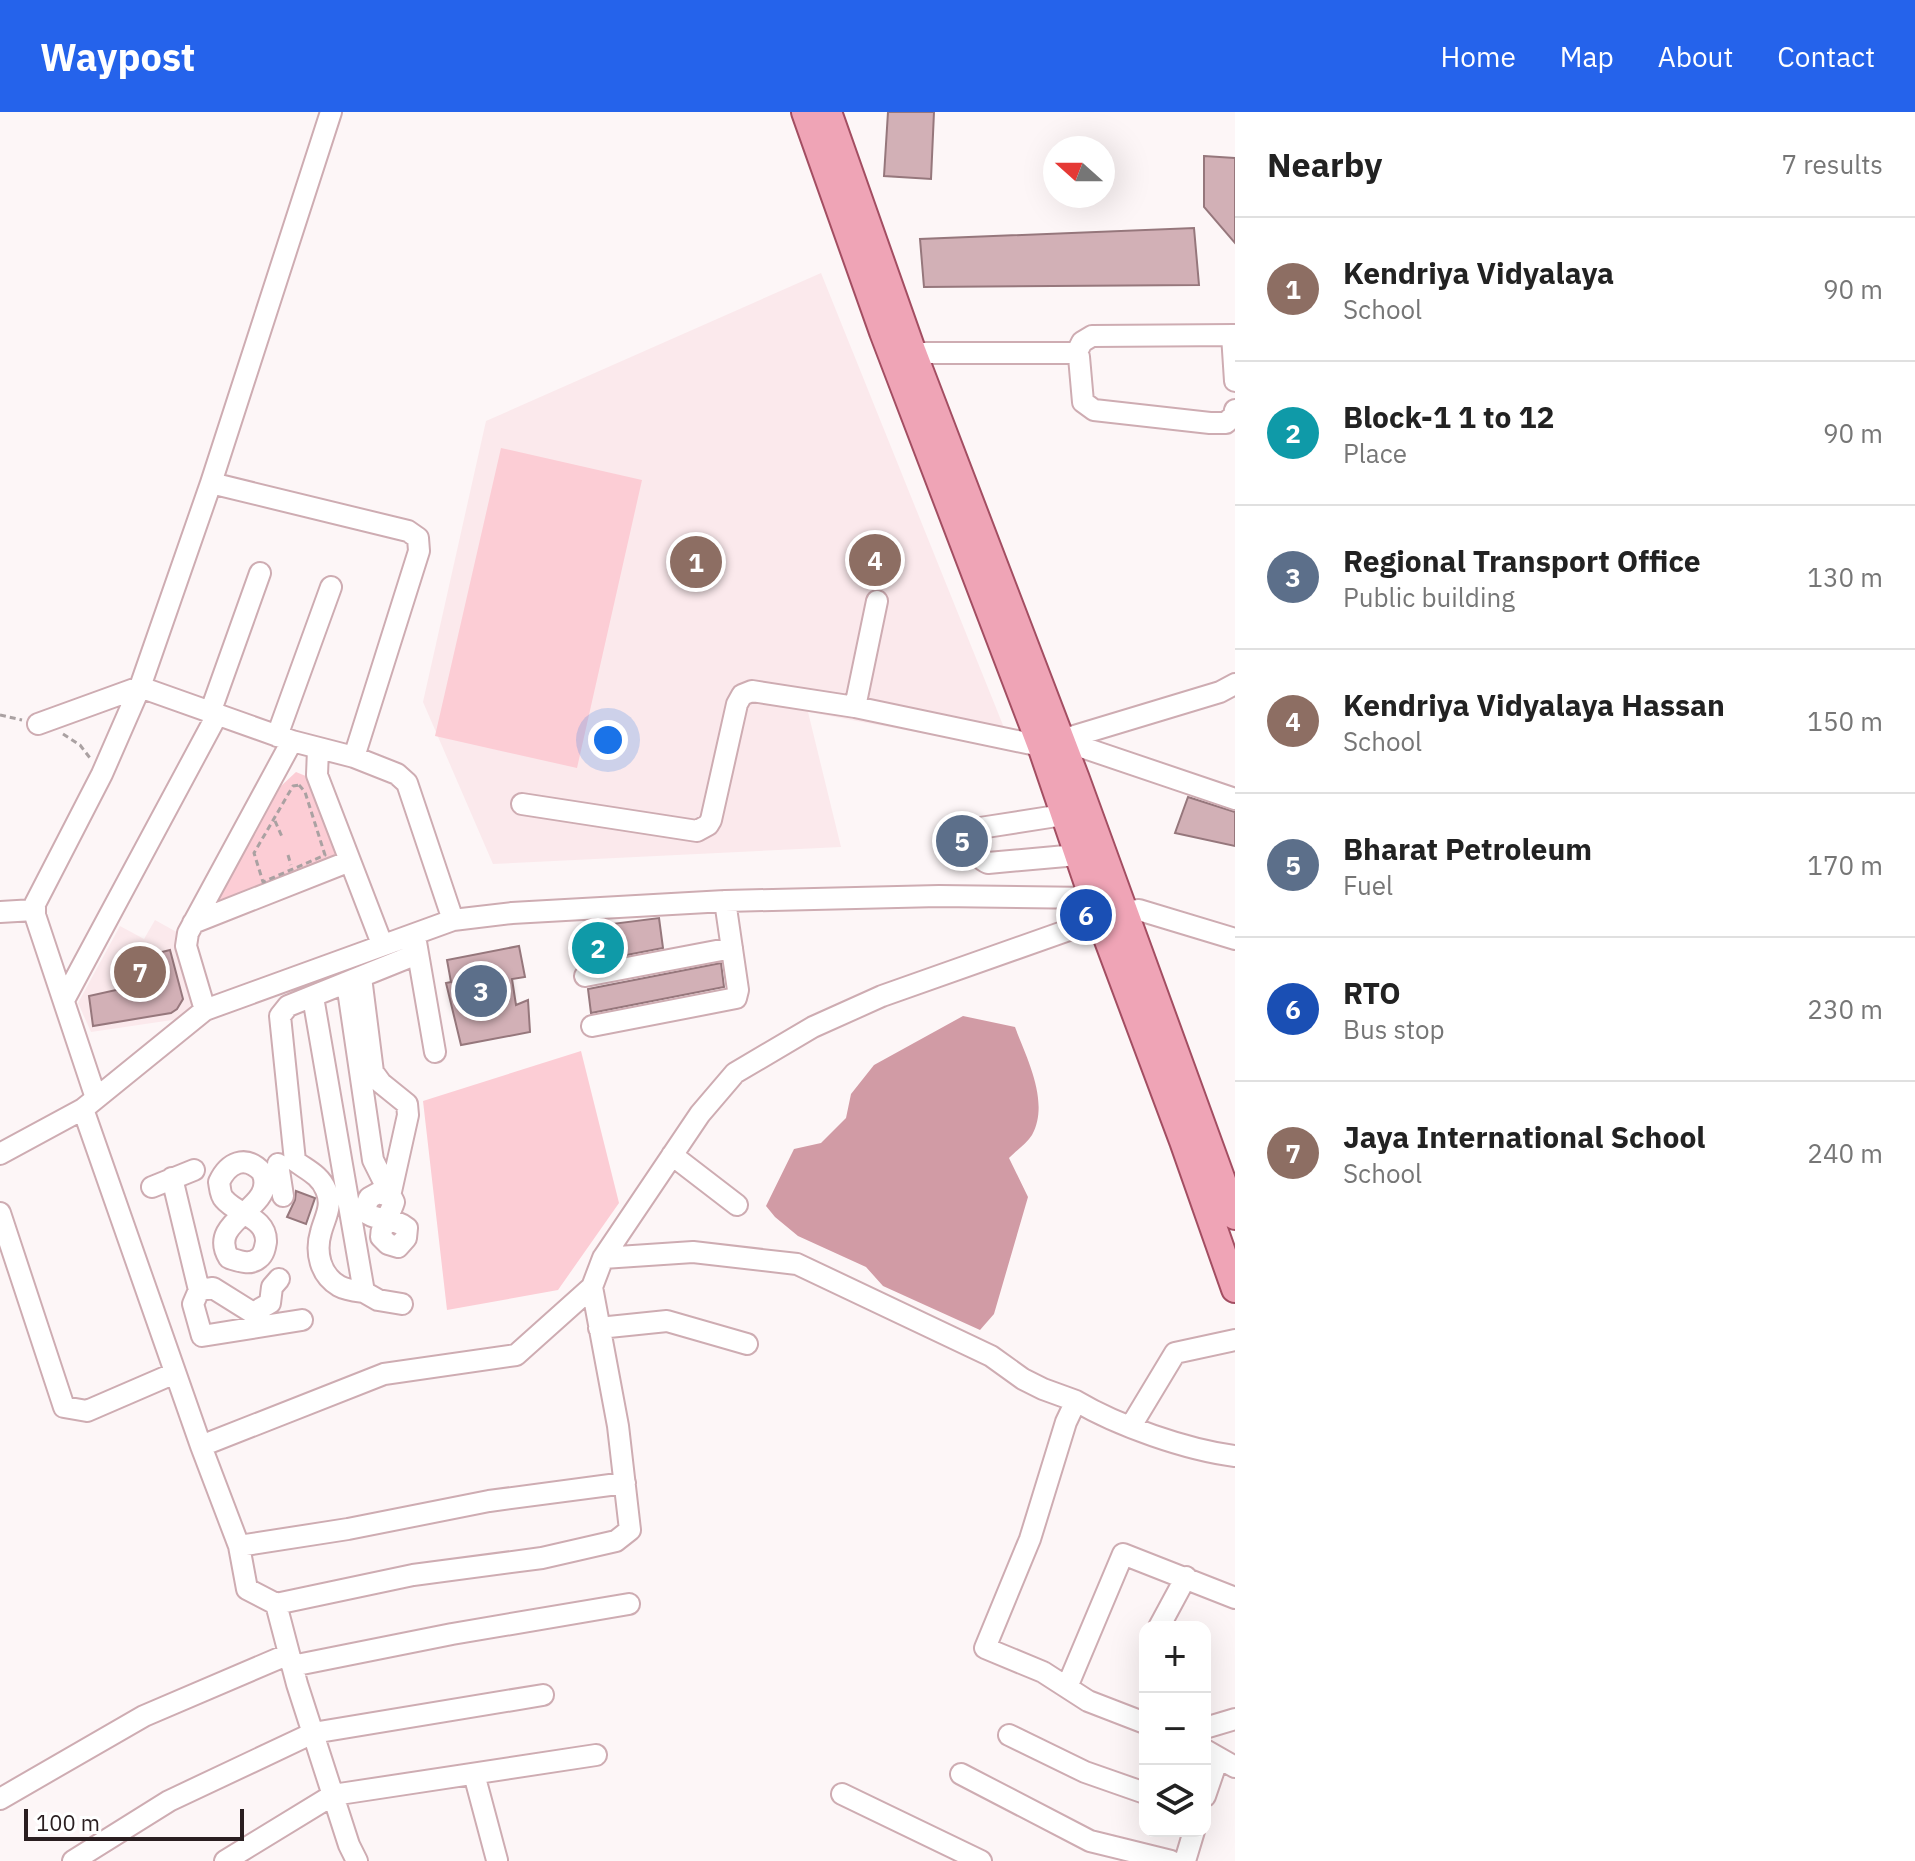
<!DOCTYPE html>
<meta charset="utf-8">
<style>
body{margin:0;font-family:"IBM Plex Sans",sans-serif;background:#f6f6f6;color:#222}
.controls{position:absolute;right:24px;bottom:24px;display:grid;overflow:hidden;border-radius:16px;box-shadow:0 8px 32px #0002}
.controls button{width:72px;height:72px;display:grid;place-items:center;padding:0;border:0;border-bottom:2px solid #e0e0e0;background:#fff;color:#222;font:40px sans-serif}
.compass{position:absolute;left:1043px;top:24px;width:72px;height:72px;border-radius:50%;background:#fff;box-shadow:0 8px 32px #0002;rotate:291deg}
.scale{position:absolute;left:24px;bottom:20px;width:220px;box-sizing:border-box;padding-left:8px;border:4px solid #2a1e20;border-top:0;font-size:22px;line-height:28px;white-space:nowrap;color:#2a1e20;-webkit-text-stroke:6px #fff;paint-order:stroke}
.you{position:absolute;left:608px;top:628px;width:28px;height:28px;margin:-20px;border:6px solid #fff;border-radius:50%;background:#1a73e8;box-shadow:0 0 0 12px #1a73e833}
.badge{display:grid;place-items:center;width:52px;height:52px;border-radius:50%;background:#2563eb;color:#fff;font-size:26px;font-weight:700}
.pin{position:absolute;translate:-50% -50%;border:4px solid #fff;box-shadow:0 2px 8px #0006}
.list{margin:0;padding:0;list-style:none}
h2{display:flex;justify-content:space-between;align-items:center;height:104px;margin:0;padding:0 32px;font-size:34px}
h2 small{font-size:26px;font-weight:400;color:#767676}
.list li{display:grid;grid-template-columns:52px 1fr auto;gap:24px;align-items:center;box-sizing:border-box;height:144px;padding:0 32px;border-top:2px solid #e0e0e0}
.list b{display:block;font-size:30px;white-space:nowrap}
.list p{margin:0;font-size:26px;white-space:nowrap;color:#767676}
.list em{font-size:26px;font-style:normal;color:#767676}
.icon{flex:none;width:44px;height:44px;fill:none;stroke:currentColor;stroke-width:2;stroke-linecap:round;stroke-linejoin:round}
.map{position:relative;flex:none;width:1235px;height:1749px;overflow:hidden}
header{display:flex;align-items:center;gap:48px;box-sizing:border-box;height:112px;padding:0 40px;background:#2563eb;color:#fff}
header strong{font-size:38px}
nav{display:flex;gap:44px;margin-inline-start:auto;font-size:28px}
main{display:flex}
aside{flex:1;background:#fff}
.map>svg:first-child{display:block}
</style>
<header>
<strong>Waypost</strong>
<nav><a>Home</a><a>Map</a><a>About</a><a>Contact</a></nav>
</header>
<main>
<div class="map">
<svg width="1235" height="1749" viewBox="0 0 1235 1749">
<rect width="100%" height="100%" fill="#fdf6f7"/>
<path fill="#fbe9ec" d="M821,161L1013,638L808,600L841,735L493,752L423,590L486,309Z
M155,808L182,823L196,893L179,907L91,920L78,891L120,814L144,827Z"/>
<path fill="#fccdd5" d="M501,336L642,368L577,656L435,624Z
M296,660L313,667L340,746L221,792L219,782L281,674Z
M581,939L619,1091L558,1178L447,1198L423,989Z"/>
<path fill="#d19ba5" d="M963,904L1015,915C1027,947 1050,990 1032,1023C1027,1031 1016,1039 1009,1046L1028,1085L994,1202L980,1218L883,1174L866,1155L798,1124L775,1105L766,1094L794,1037L821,1031L846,1006L851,982L874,953Z"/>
<path fill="#d2b0b6" stroke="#96777c" stroke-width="2" d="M888,0H934L931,67L884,64Z
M1204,44L1235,46V131L1204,95Z
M1194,116L1199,173L924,175L920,127Z
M1188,685L1235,700V734L1175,721Z
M659,806L663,836L585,851L580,816Z
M519,834L525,865L512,867L516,893L528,888L530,920L461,933L446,871L451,870L447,848Z
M170,838L183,887L177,897L171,901L93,914L89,884L152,870L146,844Z
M721,851L724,875L591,901L588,877Z
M296,1079L315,1086L306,1112L287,1105L295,1088Z"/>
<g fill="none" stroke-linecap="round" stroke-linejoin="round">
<g stroke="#ceacb2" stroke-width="24">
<path id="minor" d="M1232,223L1235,269
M913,241H1072L1079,245L1083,290L1094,298L1210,311H1226L1234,303L1235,298
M1076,242L1082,230L1092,224L1235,223
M211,371L408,419L418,426L419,439L354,645
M855,595L877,489
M210,601L260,461
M38,612L140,575L292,629L354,645L397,662L407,671L453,808
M277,624L331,475
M1061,628L1220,580L1235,572
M318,637L317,663L382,832
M522,692L697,719L708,713L711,708L737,592L742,583L752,579L855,595L1041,634L1061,628L1235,687
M1063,703L980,716C971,727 974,745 988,751L1077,743
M0,800L34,798
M1124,800L1139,798L1235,827
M193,811L350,749
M416,830L435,940
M585,864L732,836
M347,871L373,1048L394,1090C390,1103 381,1112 381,1125L388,1132L398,1135L406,1126L407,1116C393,1105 381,1110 368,1102L366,1094L369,1086L378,1081L390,1084L408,1003L407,992L381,971L373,960L361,865
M313,885L364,1180C356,1179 346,1178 339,1174C320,1163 315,1140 321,1120C325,1105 333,1094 326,1078C320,1063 307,1058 295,1049L280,904L288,894L417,842
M64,888L217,603
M205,898L186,834L188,821L292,629
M592,914L736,886L738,878L725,789
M96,986L35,803V792L102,662L140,575L211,371L331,0
M83,997L201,1334L239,1434
M0,1042L83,997L205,898L453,808L512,801L725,789L939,784L1092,786
M672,1043L737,1093
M278,1052L283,1084
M262,1060C245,1042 228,1051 219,1070C220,1075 220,1083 224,1087C237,1103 267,1105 266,1130C265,1136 264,1142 259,1146C250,1154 239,1149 229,1146C205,1107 279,1097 262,1060
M172,1066L199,1178L193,1192L202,1224L302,1208
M152,1075L194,1058
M0,1101L64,1295L87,1299L175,1261
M603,1146L700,1002L735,961L813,915L882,884L1100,807
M199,1178L213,1176L253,1201L270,1191L272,1175L279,1167
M364,1180L378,1188L402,1192
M599,1216L667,1209L747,1232
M1131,1314L1175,1241L1235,1228
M201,1334L384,1262L516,1243L592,1175L603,1146L693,1140L797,1152L991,1244L1023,1267L1043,1277L1076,1289
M276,1492L247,1477L239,1434L348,1417L489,1389L625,1371
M1159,1515L1186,1465
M292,1554L452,1522L629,1492
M1067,1575L1123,1442L1235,1486
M1145,1611L1088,1589L1043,1560L985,1536L1030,1427L1066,1310L1076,1289C1118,1314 1187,1338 1235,1344
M1205,1616L1235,1607
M1009,1623L1085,1660L1145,1681
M1205,1638L1235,1655
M474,1662L497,1748
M961,1662L1090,1729L1171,1749
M842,1682L981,1749
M1205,1684L1218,1646
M0,1687L144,1604L289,1542
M73,1749L169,1689L313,1621L543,1583
M225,1749L333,1683L596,1643
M357,1749L349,1733L297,1572L276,1492L413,1463L542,1446L616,1429L630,1418L618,1314L592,1175
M1185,1749L1194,1719"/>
</g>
<g stroke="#a34e62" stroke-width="30">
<path id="major" d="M805,0L883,220L1041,634L1100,807L1183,1029L1235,1177
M828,0L913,241L1076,667L1235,1104"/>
</g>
<path stroke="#aaa1a2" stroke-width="3" stroke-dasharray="6 4" stroke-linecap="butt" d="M0,603L22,608
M63,622L80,633L90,646
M299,673L305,680L325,743L263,770L254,741L293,674Z
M275,709L283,727
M288,743L291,753"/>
<use href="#minor" stroke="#fff" stroke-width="20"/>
<use href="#major" stroke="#efa4b6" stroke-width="26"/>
</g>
</svg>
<div class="controls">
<button>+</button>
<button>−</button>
<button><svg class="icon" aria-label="layers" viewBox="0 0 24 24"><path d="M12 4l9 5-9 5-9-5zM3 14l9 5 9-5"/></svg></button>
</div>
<svg class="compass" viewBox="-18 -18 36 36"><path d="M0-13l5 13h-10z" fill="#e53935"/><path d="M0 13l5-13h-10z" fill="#767676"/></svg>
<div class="scale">100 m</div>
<div class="you"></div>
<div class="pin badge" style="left:696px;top:450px;background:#8d6e63">1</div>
<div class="pin badge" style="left:598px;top:836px;background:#0f9aa8">2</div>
<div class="pin badge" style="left:481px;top:879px;background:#5c6f8a">3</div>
<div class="pin badge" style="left:875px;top:448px;background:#8d6e63">4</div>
<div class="pin badge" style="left:962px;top:729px;background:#5c6f8a">5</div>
<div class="pin badge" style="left:1086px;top:803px;background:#1a4fb4">6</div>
<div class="pin badge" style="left:140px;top:860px;background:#8d6e63">7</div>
</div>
<aside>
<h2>Nearby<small>7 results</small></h2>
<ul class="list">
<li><span class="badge" style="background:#8d6e63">1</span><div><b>Kendriya Vidyalaya</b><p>School</p></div><em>90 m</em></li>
<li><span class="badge" style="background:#0f9aa8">2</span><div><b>Block-1 1 to 12</b><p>Place</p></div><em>90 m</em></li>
<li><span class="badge" style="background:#5c6f8a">3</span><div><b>Regional Transport Office</b><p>Public building</p></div><em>130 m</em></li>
<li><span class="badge" style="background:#8d6e63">4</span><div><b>Kendriya Vidyalaya Hassan</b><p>School</p></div><em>150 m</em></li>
<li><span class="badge" style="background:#5c6f8a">5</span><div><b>Bharat Petroleum</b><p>Fuel</p></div><em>170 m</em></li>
<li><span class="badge" style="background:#1a4fb4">6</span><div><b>RTO</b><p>Bus stop</p></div><em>230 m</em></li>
<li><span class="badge" style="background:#8d6e63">7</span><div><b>Jaya International School</b><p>School</p></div><em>240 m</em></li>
</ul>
</aside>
</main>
